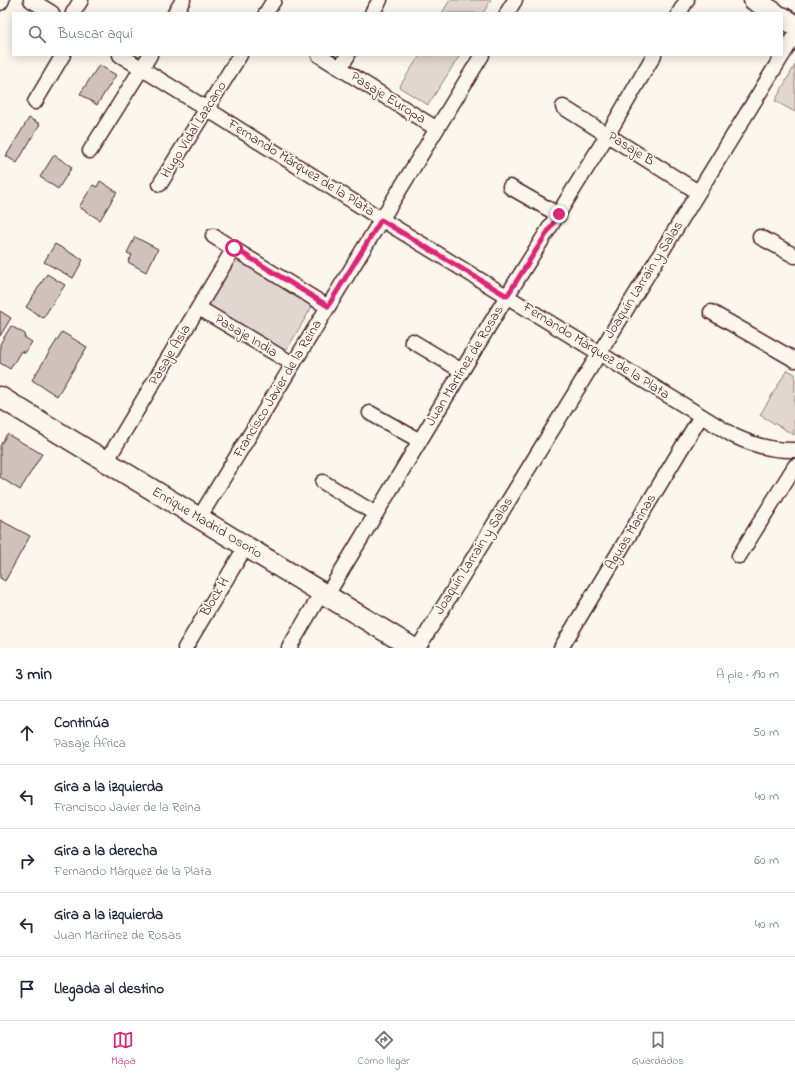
<!DOCTYPE html>
<html lang="es">
<meta charset="utf-8">
<style>
body{margin:0;font-family:"Indie Flower",sans-serif;background:#f6f6f7;color:#1f2937}
.stop{position:absolute;width:12px;height:12px;margin:-9px;border:3px solid #db2777;border-radius:50%;background:#fff}
.stop.end{background:#db2777;border-color:#fff;box-shadow:0 1px 4px #0008}
.list{margin:0;padding:0;list-style:none}
h2{display:flex;justify-content:space-between;align-items:center;height:52px;margin:0;padding:0 16px;font-size:17px}
h2 small{font-size:13px;font-weight:400;color:#747a83}
.list li{display:grid;grid-template-columns:26px 1fr auto;gap:12px;align-items:center;box-sizing:border-box;height:64px;padding:0 16px;border-top:1px solid #e0e1e3}
.list b{display:block;font-size:15px;white-space:nowrap}
.list p{margin:0;font-size:13px;white-space:nowrap;color:#747a83}
.list em{font-size:13px;font-style:normal;color:#747a83}
.icon{flex:none;width:22px;height:22px;fill:none;stroke:currentColor;stroke-width:2;stroke-linecap:round;stroke-linejoin:round}
.map{position:relative;flex:none;width:795px;height:648px;overflow:hidden}
.search{position:absolute;background:#fff;box-shadow:0 2px 10px #0003;left:12px;right:12px;top:12px;height:44px;display:flex;align-items:center;gap:10px;box-sizing:border-box;padding:0 14px;border-radius:0px;color:#747a83;font-size:15px}
.sheet{height:372px;background:#fff}
nav{display:flex;justify-content:space-around;align-items:center;box-sizing:border-box;height:56px;border-top:1px solid #e0e1e3;background:#fff;font-size:11px;color:#747a83}
nav a{display:grid;justify-items:center;gap:2px}
nav .on{color:#db2777}
.map>svg:first-child{display:block}
</style>
<div class="map">
<svg width="795" height="648" viewBox="0 0 795 648">
<rect width="100%" height="100%" fill="#fbf7ec"/>
<filter id="ink" filterUnits="userSpaceOnUse"><feTurbulence type="fractalNoise" baseFrequency=".025" numOctaves="2"/><feDisplacementMap in="SourceGraphic" scale="8" xChannelSelector="R" yChannelSelector="G"/><feConvolveMatrix kernelMatrix="1 2 1 2 8 2 1 2 1" color-interpolation-filters="sRGB"/></filter>
<g filter="url(#ink)">
<path fill="#e2d7d0" stroke="#967b7e" d="M450,0H491L483,13H442Z
M420,55H460L428,105L399,87Z
M795,65V112L775,101Z
M235,257L313,305L284,354L205,305Z
M787,370L795,374L794,435L760,415Z"/>
<path fill="#cfc2bc" stroke="#4a1f2b" d="M99,65L116,75L97,105L80,94Z
M29,118L40,124L17,163L6,156Z
M54,155L72,167L58,189L40,177Z
M100,181L117,192L100,220L79,207L93,185L97,187Z
M135,237L158,249L146,272L128,262L132,255L127,253Z
M55,244L83,260L73,278L44,262Z
M47,274L65,285L43,318L26,307Z
M0,311L11,318L0,336Z
M11,326L25,334L24,337L32,342L25,353L21,351L10,369L0,363V344Z
M62,332L87,347L57,396L32,380Z
M7,434L42,454L20,490L0,477V446Z
M0,520L30,536L5,581L0,578Z"/>
<g fill="none" stroke-linecap="round" stroke-linejoin="round">
<g stroke="#4a1f2b" stroke-width="17">
<path id="street" d="M31,0L52,13
M0,3L2,0
M73,13L81,0
M175,13L183,0
M266,13L274,0
M372,13L380,0
M507,13L515,0
M679,13L687,0
M120,55L207,109L381,219L734,436C753,445 773,451 795,450
M319,55L437,129
M340,68L348,55
M35,102L63,55
M563,107L698,192
M90,151L150,55
M160,184L240,55
M510,187L559,215
M213,236L328,307
M760,237L795,256
M199,308L293,364
M711,312L795,360
M412,341L462,371
M370,413L420,441
M106,462L234,248
M323,482L376,514
M199,518L482,55
M739,556L795,466
M327,595L507,296L608,134L654,55
M185,648L246,546
M289,648L322,592
M418,648L795,35
M561,648L701,416"/>
</g>
<g stroke="#4a1f2b" stroke-width="23">
<path id="secondary" d="M754,0L775,13
M782,17L795,25
M0,397L413,648"/>
</g>
<use href="#street" stroke="#fbf7ec" stroke-width="14"/>
<use href="#secondary" stroke="#fbf7ec" stroke-width="20"/>
</g>
</g>
<g fill="none" stroke-linecap="round" stroke-linejoin="round" filter="url(#ink)">
<path stroke="#db2777" stroke-width="5" d="M234,248L328,306L381,220L507,296L559,214"/>
</g>
<g text-anchor="middle" dominant-baseline="central" stroke-width="3.5" stroke-linejoin="round" paint-order="stroke">
<g font-size="14" fill="#4a1f2b" stroke="#fbf7ec">
<text transform="translate(388 98) rotate(32)">Pasaje Europa</text>
<text transform="translate(194 130) rotate(-58)">Hugo Vidal Lazcano</text>
<text transform="translate(631 149) rotate(32)">Pasaje B</text>
<text transform="translate(301 168) rotate(32)">Fernando Márquez de la Plata</text>
<text transform="translate(644 280) rotate(-58)">Joaquín Larraín y Salas</text>
<text transform="translate(246 336) rotate(31)">Pasaje India</text>
<text transform="translate(596 351) rotate(32)">Fernando Márquez de la Plata</text>
<text transform="translate(170 355) rotate(-59)">Pasaje Asia</text>
<text transform="translate(465 366) rotate(-59)">Juan Martínez de Rosas</text>
<text transform="translate(278 389) rotate(-59)">Francisco Javier de la Reina</text>
<text transform="translate(207 523) rotate(31)">Enrique Madrid Osorio</text>
<text transform="translate(631 532) rotate(-59)">Aguas Marinas</text>
<text transform="translate(474 556) rotate(-58)">Joaquín Larraín y Salas</text>
<text transform="translate(215 597) rotate(-59)">Block H</text>
</g>
</g>
</svg>
<div class="stop" style="left:234px;top:248px"></div>
<div class="stop end" style="left:559px;top:214px"></div>
<div class="search"><svg class="icon" aria-label="search" viewBox="0 0 24 24"><circle cx="10" cy="10" r="6"/><path d="M15 15l6 6"/></svg>Buscar aquí</div>
</div>
<section class="sheet">
<h2>3 min<small>A pie · 190 m</small></h2>
<ul class="list">
<li><svg class="icon" aria-label="ahead" viewBox="0 0 24 24"><path d="M12 20V5M6 11l6-6 6 6"/></svg><div><b>Continúa</b><p>Pasaje África</p></div><em>50 m</em></li>
<li><svg class="icon" aria-label="left" viewBox="0 0 24 24"><path d="M17 20v-9H6M10 6l-5 5 5 5"/></svg><div><b>Gira a la izquierda</b><p>Francisco Javier de la Reina</p></div><em>40 m</em></li>
<li><svg class="icon" aria-label="right" viewBox="0 0 24 24"><path d="M7 20v-9h11M14 6l5 5-5 5"/></svg><div><b>Gira a la derecha</b><p>Fernando Márquez de la Plata</p></div><em>60 m</em></li>
<li><svg class="icon" aria-label="left" viewBox="0 0 24 24"><path d="M17 20v-9H6M10 6l-5 5 5 5"/></svg><div><b>Gira a la izquierda</b><p>Juan Martínez de Rosas</p></div><em>40 m</em></li>
<li><svg class="icon" aria-label="arrive" viewBox="0 0 24 24"><path d="M6 21V4h12l-3 4 3 4H6"/></svg><div><b>Llegada al destino</b></div></li>
</ul>
</section>
<nav>
<a class="on"><svg class="icon" aria-label="map" viewBox="0 0 24 24"><path d="M3 6l6-2 6 2 6-2v14l-6 2-6-2-6 2zM9 4v14M15 6v14"/></svg>Mapa</a>
<a><svg class="icon" aria-label="directions" viewBox="0 0 24 24"><path d="M12 3l9 9-9 9-9-9zM9 14v-3h6M13 9l2 2-2 2"/></svg>Cómo llegar</a>
<a><svg class="icon" aria-label="saved" viewBox="0 0 24 24"><path d="M7 4h10v16l-5-4-5 4z"/></svg>Guardados</a>
</nav>
